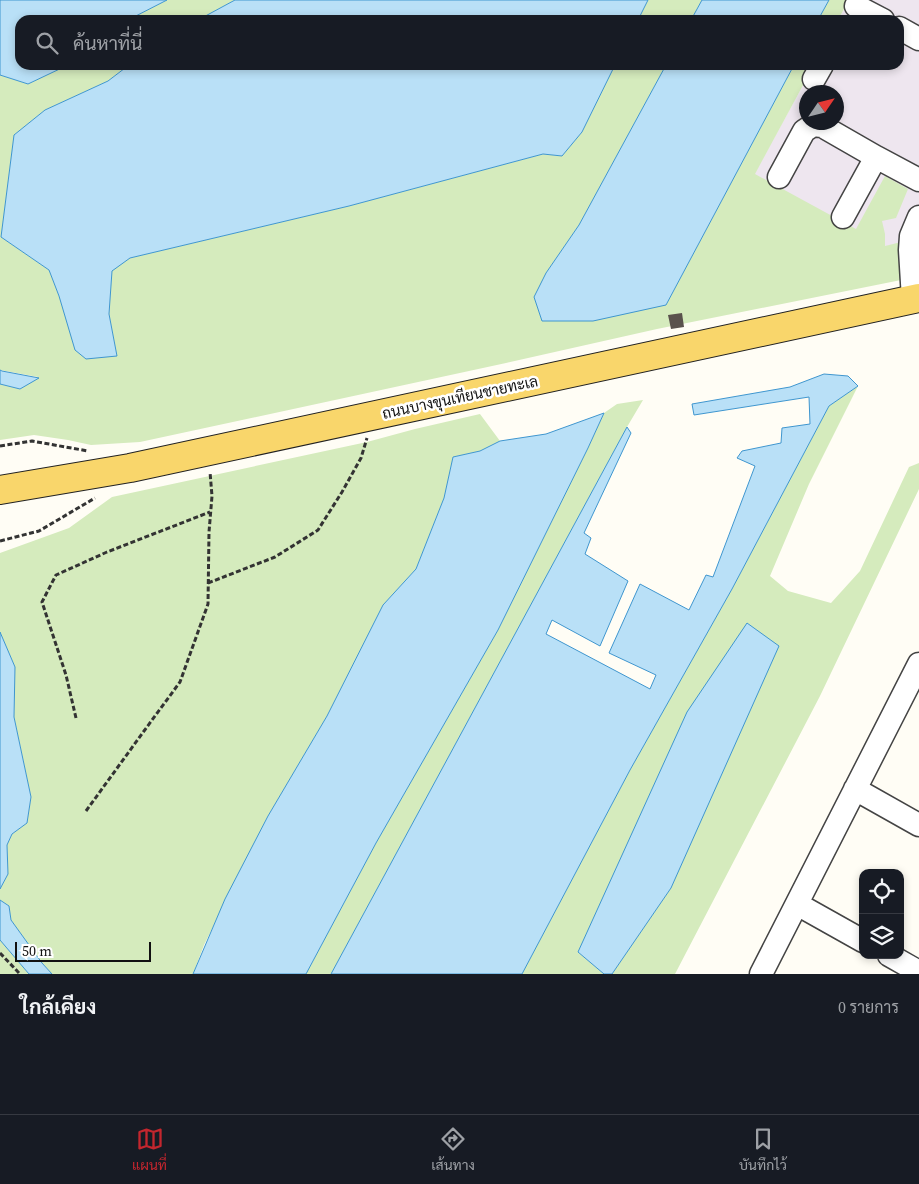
<!DOCTYPE html>
<html lang="th">
<meta charset="utf-8">
<style>
body{margin:0;font-family:"Source Serif 4",Sarabun,serif;background:#242831;color:#f1f3f6}
.controls{position:absolute;right:15px;bottom:15px;display:grid;overflow:hidden;border-radius:10px;box-shadow:0 2px 8px #0003}
.controls button{width:45px;height:45px;display:grid;place-items:center;padding:0;border:0;border-bottom:1px solid #363941;background:#171b24;color:#f1f3f6;font:25px sans-serif}
.compass{position:absolute;left:799px;top:85px;width:45px;height:45px;border-radius:50%;background:#171b24;box-shadow:0 2px 8px #0003;rotate:55deg}
.scale{position:absolute;left:15px;bottom:12px;width:136px;box-sizing:border-box;padding-left:5px;border:2px solid #111;border-top:0;font-size:14px;line-height:18px;white-space:nowrap;color:#111;-webkit-text-stroke:4px #fff;paint-order:stroke}
.list{margin:0;padding:0;list-style:none}
h2{display:flex;justify-content:space-between;align-items:center;height:65px;margin:0;padding:0 20px;font-size:21px}
h2 small{font-size:16px;font-weight:400;color:#9ea1a6}
.icon{flex:none;width:28px;height:28px;fill:none;stroke:currentColor;stroke-width:2;stroke-linecap:round;stroke-linejoin:round}
.map{position:relative;flex:none;width:919px;height:974px;overflow:hidden}
.search{position:absolute;background:#171b24;box-shadow:0 2px 8px #0003;left:15px;right:15px;top:15px;height:55px;display:flex;align-items:center;gap:12px;box-sizing:border-box;padding:0 18px;border-radius:15px;color:#9ea1a6;font-size:19px}
.sheet{height:140px;background:#171b24}
nav{display:flex;justify-content:space-around;align-items:center;box-sizing:border-box;height:70px;border-top:1px solid #363941;background:#171b24;font-size:14px;color:#9ea1a6}
nav a{display:grid;justify-items:center;gap:2px}
nav .on{color:#c4262e}
.map>svg:first-child{display:block}
</style>
<div class="map">
<svg width="919" height="974" viewBox="0 0 919 974">
<rect width="100%" height="100%" fill="#fffdf5"/>
<path fill="#eee6ef" fill-rule="evenodd" d="M849,0H919V238L687,297L814,65H899V20H838ZM806,92H836V122H806Z"/>
<path fill="#d5ebbd" d="M167,0H235L198,20H128Z
M648,0H702L691,20H638Z
M829,0H849L838,20H818Z
M68,65H129L108,81L45,110L14,135L1,237L49,270L59,296L117,356L109,314L112,270L130,258L349,206L543,154L562,156L582,132L615,65H666L579,225L546,273L666,305L794,65H814L755,174L856,229L885,176L908,189L896,218L882,221L885,234V246L901,242L906,279L657,329L506,363L140,442L91,445L68,440L34,435L0,440V384L20,389L38,377L0,370V75L28,84Z
M858,386L809,484L770,576L788,591L831,603L860,571L909,467L919,463V489L820,696L675,974H612L671,888L578,952L604,974H522L630,770L732,589L829,406Z
M643,400L627,427L331,974H306L376,843L498,630L588,448L604,413L617,404Z
M480,414L500,441L480,451L453,457L444,498L416,569L383,605L327,716L268,816L204,945L193,974H52L42,963L11,920L9,906L0,900V889L8,874L7,845L12,834L27,823L31,797L14,717L15,667L0,633V553L69,528L112,497L367,442L415,429Z
M0,940L29,974H0Z"/>
<path fill="#b9e0f7" stroke="#3f96cf" d="M0,0H167L128,20H20V65H68L28,84L0,75Z
M235,0H648L638,20H198Z
M702,0H829L818,20H691Z
M129,65H615L582,132L562,156L543,154L349,206L130,258L112,271L109,314L117,356L86,359L75,350L59,296L49,270L1,237L14,135L45,110L108,81Z
M666,65H794L666,305L593,321H542L534,297L546,273L579,225Z
M0,370L2,371L39,378L20,389L0,384Z
M824,374L848,376L858,386L829,406L732,589L630,770L522,974H331L627,427L631,433L584,533L591,538L585,554L628,581L600,646L552,620L546,634L650,689L656,675L609,653L640,584L689,610L706,575L713,577L755,466L737,458L742,451L781,443L782,428L810,424L809,397L694,415L692,404L790,387Z
M604,413L588,448L498,630L376,843L306,974H193L225,899L268,816L327,716L383,605L416,569L444,498L453,457L480,451L500,441L546,434Z
M747,623L779,646L671,888L612,974H604L578,952L687,712Z
M0,632L15,667L14,717L31,797L27,823L12,834L7,845L8,874L0,889Z
M0,900L9,906L11,920L42,963L52,974H29L0,940Z"/>
<path fill="#5a524d" d="M682,313L684,327L671,329L668,315Z"/>
<g fill="none" stroke-linecap="round" stroke-linejoin="round">
<g stroke="#444" stroke-width="25">
<path id="minor" d="M856,6L883,20
M899,28L919,39
M814,79L822,65
M779,177L804,131L813,125L822,126L876,157
M843,217L876,157L919,180
M913,299L910,250L911,236L919,217
M855,789L919,825
M797,904L863,941
M889,955L919,972
M761,974L919,664"/>
</g>
<g stroke="#222" stroke-width="30">
<path id="major" d="M0,490L130,468L919,298"/>
</g>
<path stroke="#333" stroke-width="3" stroke-dasharray="5 2.5" stroke-linecap="butt" d="M0,446L32,441L88,451
M0,541L39,531L95,498
M208,583L275,557L318,530L342,492L361,458L367,438
M76,718L66,675L42,602L56,575L107,552L210,512
M86,811L144,731L180,682L208,604L209,532L212,496L210,472
M0,953L20,974"/>
<use href="#minor" stroke="#fff" stroke-width="22"/>
<use href="#major" stroke="#f9d66b" stroke-width="28"/>
</g>
<g text-anchor="middle" dominant-baseline="central" stroke-width="5" stroke-linejoin="round" paint-order="stroke">
<g font-size="15" fill="#111" stroke="#fff">
<text transform="translate(460 397) rotate(-12)">ถนนบางขุนเทียนชายทะเล</text>
</g>
</g>
</svg>
<div class="controls">
<button><svg class="icon" aria-label="locate" viewBox="0 0 24 24"><circle cx="12" cy="12" r="6"/><path d="M12 2v4M12 18v4M2 12h4M18 12h4"/></svg></button>
<button><svg class="icon" aria-label="layers" viewBox="0 0 24 24"><path d="M12 4l9 5-9 5-9-5zM3 14l9 5 9-5"/></svg></button>
</div>
<svg class="compass" viewBox="-18 -18 36 36"><path d="M0-13l5 13h-10z" fill="#e53935"/><path d="M0 13l5-13h-10z" fill="#9ea1a6"/></svg>
<div class="scale">50 m</div>
<div class="search"><svg class="icon" aria-label="search" viewBox="0 0 24 24"><circle cx="10" cy="10" r="6"/><path d="M15 15l6 6"/></svg>ค้นหาที่นี่</div>
</div>
<section class="sheet">
<h2>ใกล้เคียง<small>0 รายการ</small></h2>
<ul class="list">
</ul>
</section>
<nav>
<a class="on"><svg class="icon" aria-label="map" viewBox="0 0 24 24"><path d="M3 6l6-2 6 2 6-2v14l-6 2-6-2-6 2zM9 4v14M15 6v14"/></svg>แผนที่</a>
<a><svg class="icon" aria-label="directions" viewBox="0 0 24 24"><path d="M12 3l9 9-9 9-9-9zM9 14v-3h6M13 9l2 2-2 2"/></svg>เส้นทาง</a>
<a><svg class="icon" aria-label="saved" viewBox="0 0 24 24"><path d="M7 4h10v16l-5-4-5 4z"/></svg>บันทึกไว้</a>
</nav>
